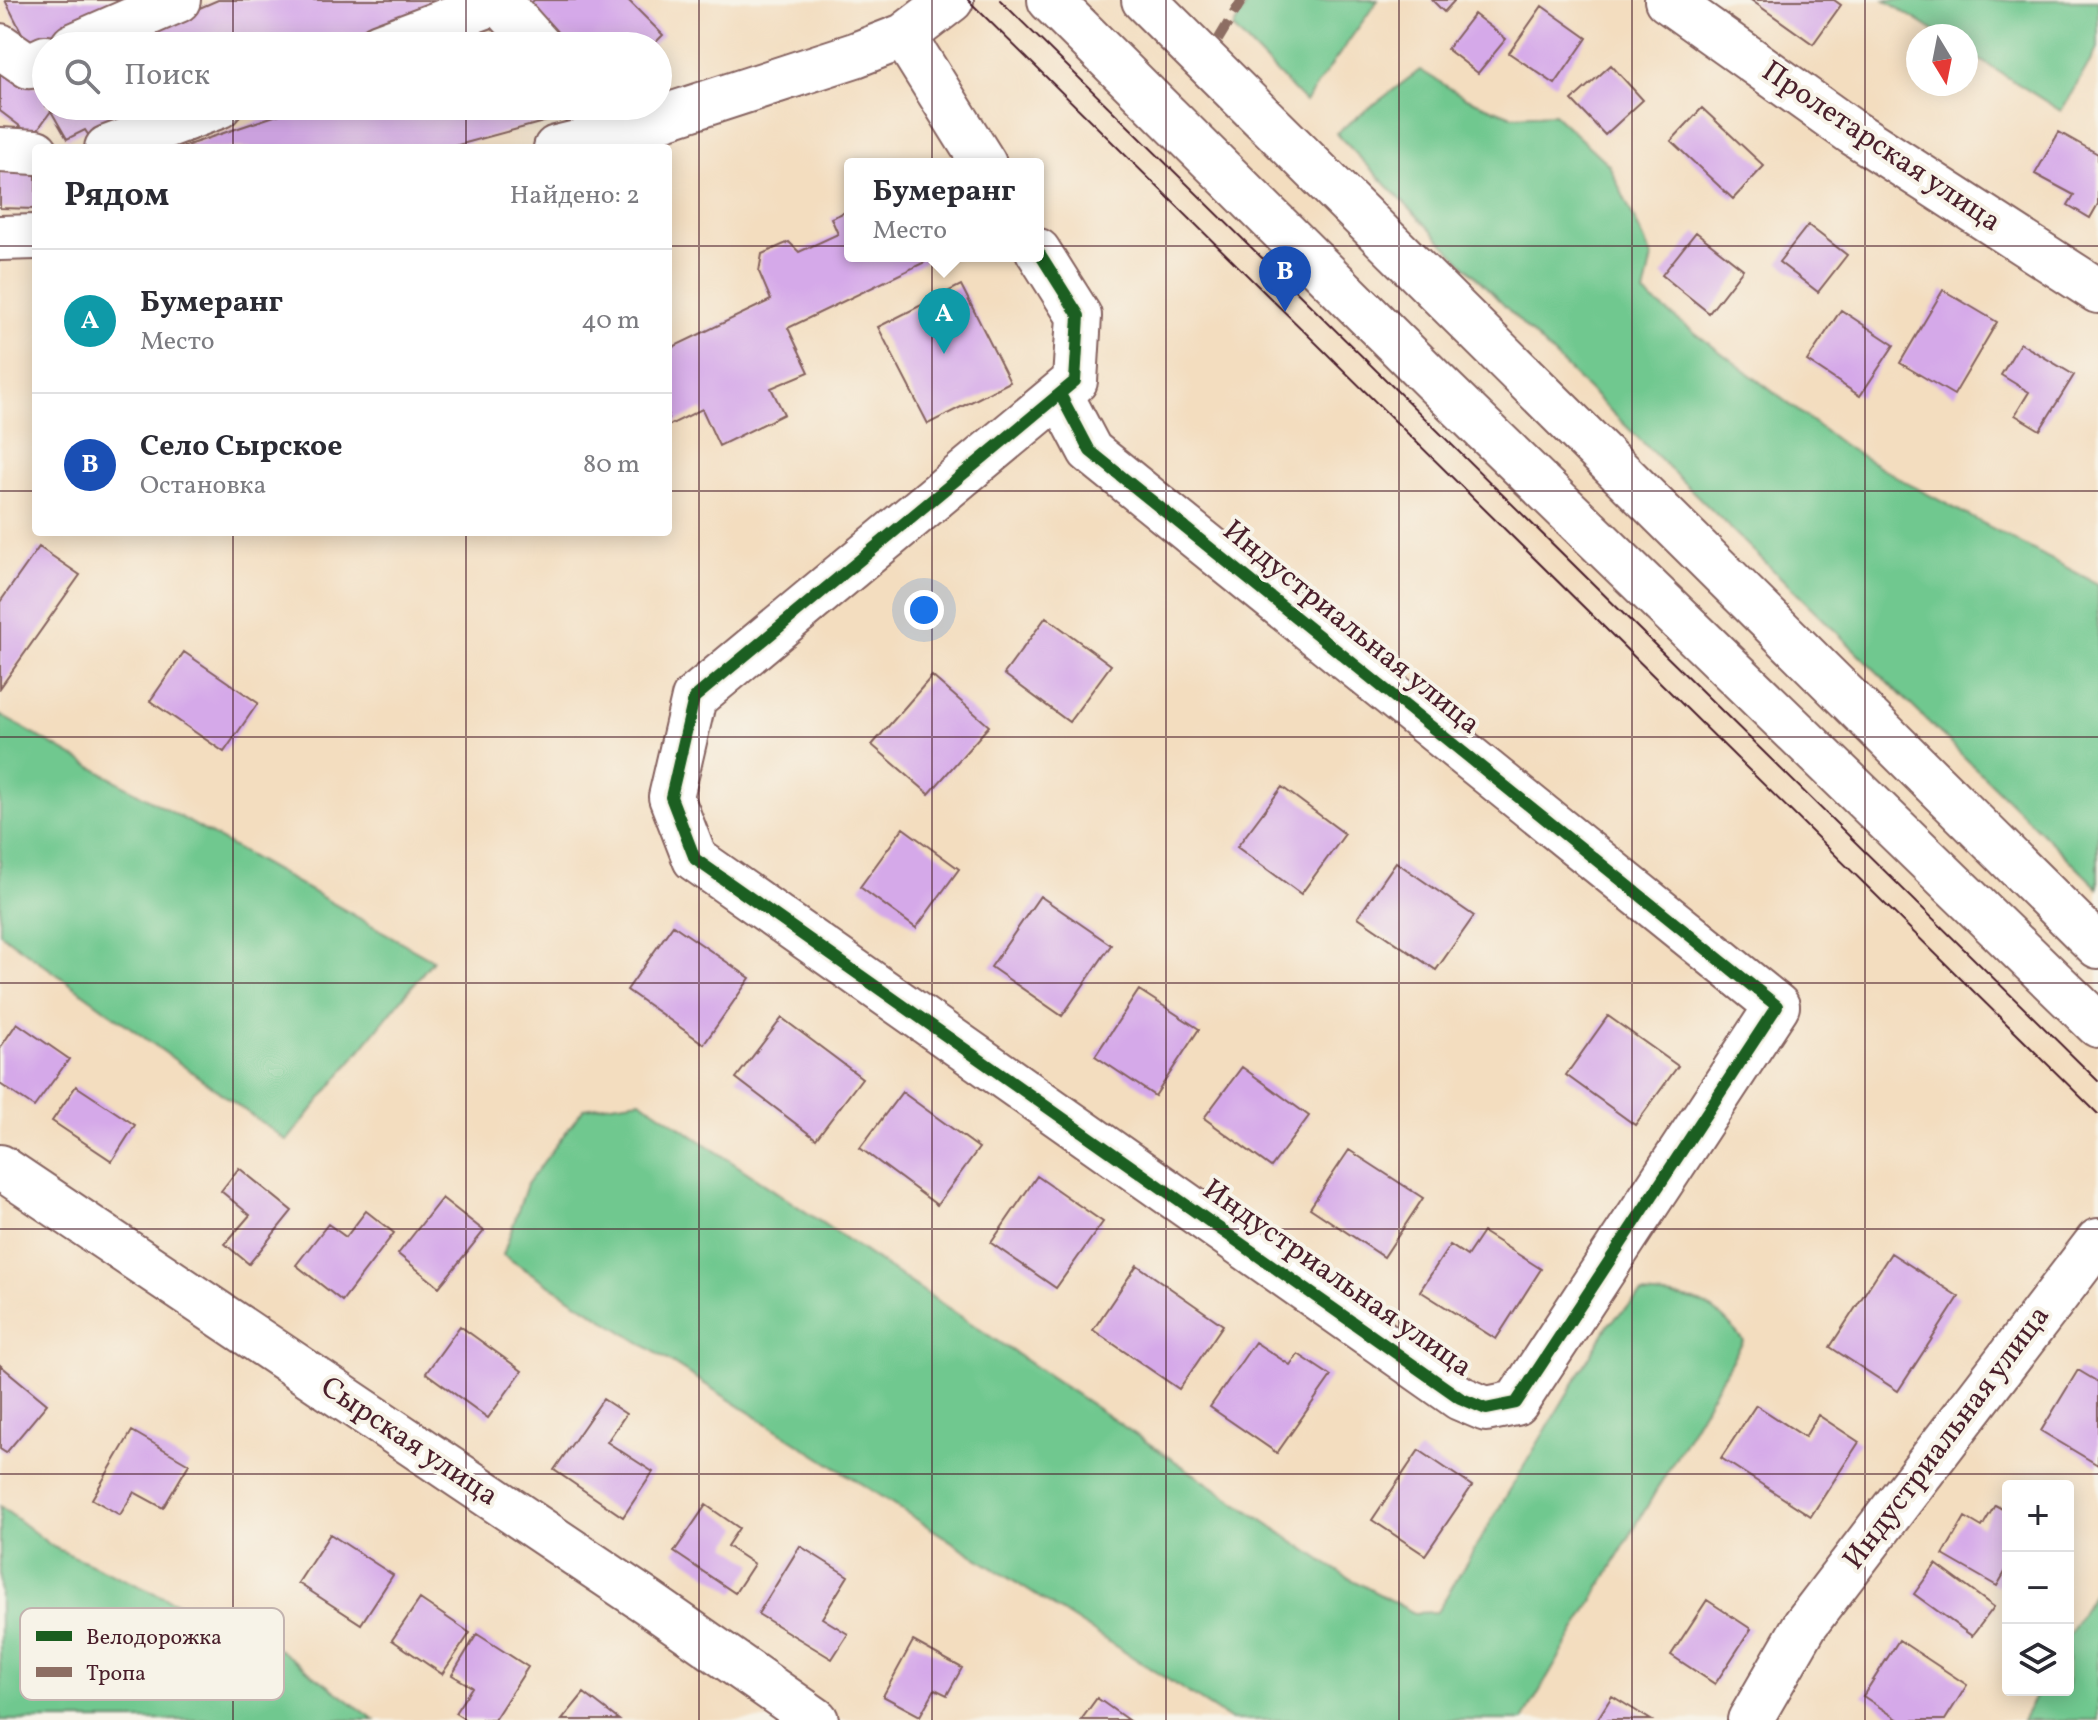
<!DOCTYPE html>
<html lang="ru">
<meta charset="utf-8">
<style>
body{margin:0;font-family:Vollkorn,serif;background:#f2f2f3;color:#2b2b33}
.controls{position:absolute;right:24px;bottom:24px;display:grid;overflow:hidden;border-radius:8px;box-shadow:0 4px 20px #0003}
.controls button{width:72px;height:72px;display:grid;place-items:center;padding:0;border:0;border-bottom:2px solid #e1e1e2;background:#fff;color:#2b2b33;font:40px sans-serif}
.compass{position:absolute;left:1906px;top:24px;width:72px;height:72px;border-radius:50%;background:#fff;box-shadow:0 4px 20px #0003;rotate:170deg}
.you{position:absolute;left:924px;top:610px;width:28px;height:28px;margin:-20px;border:6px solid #fff;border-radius:50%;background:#1a73e8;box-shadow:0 0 0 12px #1a73e833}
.badge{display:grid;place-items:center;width:52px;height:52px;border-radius:50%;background:#111827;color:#fff;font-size:26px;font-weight:700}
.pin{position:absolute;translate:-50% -66px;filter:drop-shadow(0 2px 4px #0008)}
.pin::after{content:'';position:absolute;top:42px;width:28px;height:24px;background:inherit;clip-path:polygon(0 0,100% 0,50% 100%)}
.popup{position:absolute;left:844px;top:158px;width:200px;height:104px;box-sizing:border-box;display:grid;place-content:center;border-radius:8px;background:#fff;filter:drop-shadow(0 2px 6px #0005);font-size:26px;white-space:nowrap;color:#7c7c81}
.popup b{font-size:30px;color:#2b2b33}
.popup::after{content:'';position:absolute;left:50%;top:100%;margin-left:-16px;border:16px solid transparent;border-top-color:#fff}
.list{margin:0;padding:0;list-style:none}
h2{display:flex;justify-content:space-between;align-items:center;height:104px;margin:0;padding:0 32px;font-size:34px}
h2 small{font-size:26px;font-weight:400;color:#7c7c81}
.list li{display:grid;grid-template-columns:52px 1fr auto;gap:24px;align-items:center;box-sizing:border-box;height:144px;padding:0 32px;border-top:2px solid #e1e1e2}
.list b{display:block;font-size:30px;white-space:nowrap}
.list p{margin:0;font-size:26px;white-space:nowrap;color:#7c7c81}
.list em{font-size:26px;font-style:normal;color:#7c7c81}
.icon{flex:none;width:44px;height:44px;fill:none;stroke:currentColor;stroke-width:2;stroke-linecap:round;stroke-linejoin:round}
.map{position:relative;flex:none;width:2098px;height:1720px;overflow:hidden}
.search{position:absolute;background:#fff;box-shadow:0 4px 20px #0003;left:32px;top:32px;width:640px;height:88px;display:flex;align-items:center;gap:20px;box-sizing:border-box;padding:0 28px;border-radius:44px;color:#7c7c81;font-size:30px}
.panel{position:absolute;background:#fff;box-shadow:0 4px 20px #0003;left:32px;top:144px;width:640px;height:392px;border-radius:8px}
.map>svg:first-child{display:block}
</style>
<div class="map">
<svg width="2098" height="1720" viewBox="0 0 2098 1720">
<rect width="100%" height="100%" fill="#f7f3e8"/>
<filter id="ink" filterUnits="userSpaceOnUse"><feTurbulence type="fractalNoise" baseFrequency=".0125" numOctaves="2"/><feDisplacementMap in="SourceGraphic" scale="16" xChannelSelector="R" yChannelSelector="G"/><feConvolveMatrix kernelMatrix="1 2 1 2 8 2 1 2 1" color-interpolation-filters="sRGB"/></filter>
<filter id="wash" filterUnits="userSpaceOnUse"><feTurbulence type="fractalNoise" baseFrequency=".006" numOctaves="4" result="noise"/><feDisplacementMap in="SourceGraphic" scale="32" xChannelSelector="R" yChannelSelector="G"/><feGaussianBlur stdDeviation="1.8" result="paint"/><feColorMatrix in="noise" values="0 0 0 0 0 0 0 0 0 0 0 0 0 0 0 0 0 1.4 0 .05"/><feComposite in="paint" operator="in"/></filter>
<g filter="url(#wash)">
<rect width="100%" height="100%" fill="#f3ddbf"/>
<path fill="#6fc88f" stroke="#5c745d" stroke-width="2" d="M1249,0H1378L1305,102L1233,28Z
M1885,0H2098V48L2061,111L1966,51V36H1942Z
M1420,70L1466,98L1512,116L1554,114L1609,165L1652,257L1644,294L1843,445L1914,487L2098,584V888L1533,335L1336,133Z
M0,715L433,960L287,1141L0,933Z
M640,1100L1345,1576L1414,1613L1437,1612L1609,1324L1642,1294C1691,1298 1712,1298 1743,1341L1523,1720H1231L503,1255L527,1184L584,1108Z
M0,1506L53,1547L280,1650L375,1720H0Z
M2098,1583V1720H2022L2039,1690H2068V1637Z"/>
<g id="blocks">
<path fill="#d5a9e9" d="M5,0H123L29,47Z
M218,0H435L437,7L335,46H112Z
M534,0H628L663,35L652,46H561L524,11Z
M1432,0H1455L1444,12Z
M1751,0H1834L1841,5L1813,44Z
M1542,6L1587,38L1555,84L1509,53Z
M1474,14L1506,39L1478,73L1447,49Z
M0,60L46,95V106H178L91,139L85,130L67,139L51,111L33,136L0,111Z
M1611,65L1643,100L1605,135L1572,100Z
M304,106H542L547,121L447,148H179Z
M1702,108L1764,166L1733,199L1671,141Z
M2059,132L2098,154V204L2090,218L2068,205L2074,195L2035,174Z
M0,172L36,173V209L0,208Z
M850,210V256H923L925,262L788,328L809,372L771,388L784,414L719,446L702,409L668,426V342L671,348L771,300L759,272L762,254L789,242L799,252L838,234L831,218Z
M1808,225L1847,255L1818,292L1779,262Z
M1696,232L1743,269L1709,313L1662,275Z
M961,285L1010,382L928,424L878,327Z
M1943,290L1997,322L1954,395L1900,363Z
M1841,310L1894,345L1860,396L1807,361Z
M2020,343L2074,375L2040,430L2015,415L2029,392L2001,375Z
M39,547L80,575L0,688V602Z
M1046,617L1111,665L1069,722L1004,674Z
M184,652L258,703L224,752L150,701Z
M932,676L989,726L929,794L872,745Z
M1282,787L1345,834L1301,894L1237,847Z
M903,828L959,869L916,928L860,887Z
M1396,862L1474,916L1436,970L1358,917Z
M1040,896L1111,945L1062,1016L991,967Z
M673,925L750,978L704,1044L627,990Z
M1139,990L1199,1029L1155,1096L1095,1056Z
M1608,1016L1678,1066L1635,1125L1566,1075Z
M782,1018L862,1078L816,1139L736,1078Z
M17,1023L69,1059L34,1107L0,1084V1048Z
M1242,1067L1309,1116L1271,1167L1204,1118Z
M76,1086L135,1125L112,1161L52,1121Z
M902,1092L979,1148L937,1205L860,1148Z
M1349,1150L1423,1198L1384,1257L1310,1208Z
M239,1168L292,1211L249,1264L225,1244L250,1215L221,1191Z
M1037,1176L1103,1222L1056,1288L991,1243Z
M442,1198L484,1231L439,1287L398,1254Z
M366,1211L394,1233L342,1301L296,1265L328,1224L346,1237Z
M1483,1232L1541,1269L1496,1339L1420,1291L1450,1245L1467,1256Z
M1891,1253L1959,1297L1898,1391L1830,1347Z
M1137,1265L1223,1325L1179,1389L1093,1330Z
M460,1326L522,1371L488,1418L426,1373Z
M1255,1342L1290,1365L1298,1354L1331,1376L1277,1453L1210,1407Z
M0,1365L47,1404L6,1453L0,1449Z
M2078,1370L2098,1382V1465L2041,1431Z
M603,1399L626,1414L607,1442L653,1472L623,1517L554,1470Z
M1756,1405L1805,1437L1818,1415L1859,1442L1811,1516L1721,1458Z
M132,1431L189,1464L163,1508L134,1492L120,1515L92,1499Z
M1419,1450L1472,1486L1425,1555L1372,1520Z
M706,1505L739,1528L727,1546L754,1564L735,1593L674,1552Z
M1995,1505L2008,1512V1567L1997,1586L1943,1555L1965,1517L1982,1527Z
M330,1534L393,1575L361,1624L298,1583Z
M800,1546L848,1576L822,1618L848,1634L832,1659L758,1614Z
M1936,1564L1994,1607L1972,1636L1914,1594Z
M420,1599L470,1633L442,1674L392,1640Z
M1707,1600L1751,1629L1715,1684L1671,1655Z
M477,1634L528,1667L494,1720H466L455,1713L472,1687L452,1675Z
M1899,1640L1967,1685L1945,1720H1899L1863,1696Z
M913,1641L962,1668L947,1695L935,1689L920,1716L883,1696Z
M584,1693L619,1720H562Z
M1612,1696L1651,1720H1597Z
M1097,1698L1128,1720H1081Z"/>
</g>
</g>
<g filter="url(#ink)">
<use href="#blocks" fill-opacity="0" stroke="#85625f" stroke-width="2"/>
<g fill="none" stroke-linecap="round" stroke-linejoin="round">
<g stroke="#85625f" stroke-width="48">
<path id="minor" d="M498,0L539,46
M1667,0L1852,132L2098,291
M904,36L984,164
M0,46L29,66L46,58
M73,46L178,0
M379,46L499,1
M107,148L219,106
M556,148L609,135L855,55L904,36L951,0
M0,150L36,152
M0,238L36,237
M1038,251L1079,316L1075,381L694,698L671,797L695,859L1460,1398L1486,1409L1516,1403L1777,1006L1090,451L1060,394
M0,1167L646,1601L816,1720
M1750,1720L1805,1625L2098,1241"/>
</g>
<g stroke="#85625f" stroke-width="48">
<path id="major" d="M1050,0L1434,381L2098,1025
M1144,0L2098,946"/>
</g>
<use href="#minor" stroke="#fff" stroke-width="44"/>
<use href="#major" stroke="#fff" stroke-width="44"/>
<path stroke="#4a1f2b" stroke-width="2" d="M968,0L2098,1114
M1000,0L2098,1081"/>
<path stroke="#8d6e63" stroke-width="10" stroke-dasharray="20 10" stroke-linecap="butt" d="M1218,40L1242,0"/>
<g stroke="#f7f3e8" stroke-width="17">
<path id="cycleway" d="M1038,251L1079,316L1075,381L694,698L671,797L695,859L1460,1398L1486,1409L1516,1403L1777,1006L1090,451L1060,394"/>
</g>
<use href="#cycleway" stroke="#1b5e20" stroke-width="12"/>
</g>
</g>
<path fill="none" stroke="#4a1f2b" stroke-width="2" stroke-opacity="0.55" d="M233,0V46M466,0V46M699,0V1720M932,0V1720M1166,0V1720M1399,0V1720M1632,0V1720M1865,0V1720M233,106V148M466,106V148M0,246H36M668,246H2098M0,491H36M668,491H2098M233,532V1720M466,532V1720M0,737H2098M0,983H2098M0,1229H2098M0,1474H2098"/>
<g text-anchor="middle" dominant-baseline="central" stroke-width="8" stroke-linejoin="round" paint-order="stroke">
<g font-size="30" fill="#4a1f2b" stroke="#f7f3e8">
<text transform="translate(1881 147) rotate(34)">Пролетарская улица</text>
<text transform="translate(1351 628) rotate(39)">Индустриальная улица</text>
<text transform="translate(1337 1279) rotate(35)">Индустриальная улица</text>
<text transform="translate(1947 1438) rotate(-53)">Индустриальная улица</text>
<text transform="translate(409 1442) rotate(34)">Сырская улица</text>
</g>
</g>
<rect x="20" y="1608" width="264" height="92" rx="12" fill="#f7f3e8" stroke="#c3b3af" stroke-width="2"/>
<rect x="36" y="1631" width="36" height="10" fill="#1b5e20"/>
<rect x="36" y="1667" width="36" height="10" fill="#8d6e63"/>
<g font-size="22" fill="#4a1f2b">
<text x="86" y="1644">Велодорожка</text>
<text x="86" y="1680">Тропа</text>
</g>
</svg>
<div class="controls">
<button>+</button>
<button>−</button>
<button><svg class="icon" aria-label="layers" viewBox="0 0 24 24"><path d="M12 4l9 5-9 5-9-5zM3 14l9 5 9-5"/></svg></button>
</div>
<svg class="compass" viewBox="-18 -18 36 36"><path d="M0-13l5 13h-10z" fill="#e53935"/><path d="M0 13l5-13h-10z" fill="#7c7c81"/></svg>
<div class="you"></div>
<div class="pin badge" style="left:944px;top:354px;background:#0f9aa8">A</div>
<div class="popup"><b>Бумеранг</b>Место</div>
<div class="pin badge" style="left:1285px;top:312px;background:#1a4fb4">B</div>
<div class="search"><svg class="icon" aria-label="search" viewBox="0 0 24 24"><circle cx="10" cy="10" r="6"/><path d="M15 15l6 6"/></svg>Поиск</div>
<section class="panel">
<h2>Рядом<small>Найдено: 2</small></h2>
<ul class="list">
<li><span class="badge" style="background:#0f9aa8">A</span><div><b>Бумеранг</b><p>Место</p></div><em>40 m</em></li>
<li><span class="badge" style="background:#1a4fb4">B</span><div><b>Село Сырское</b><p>Остановка</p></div><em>80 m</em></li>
</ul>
</section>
</div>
